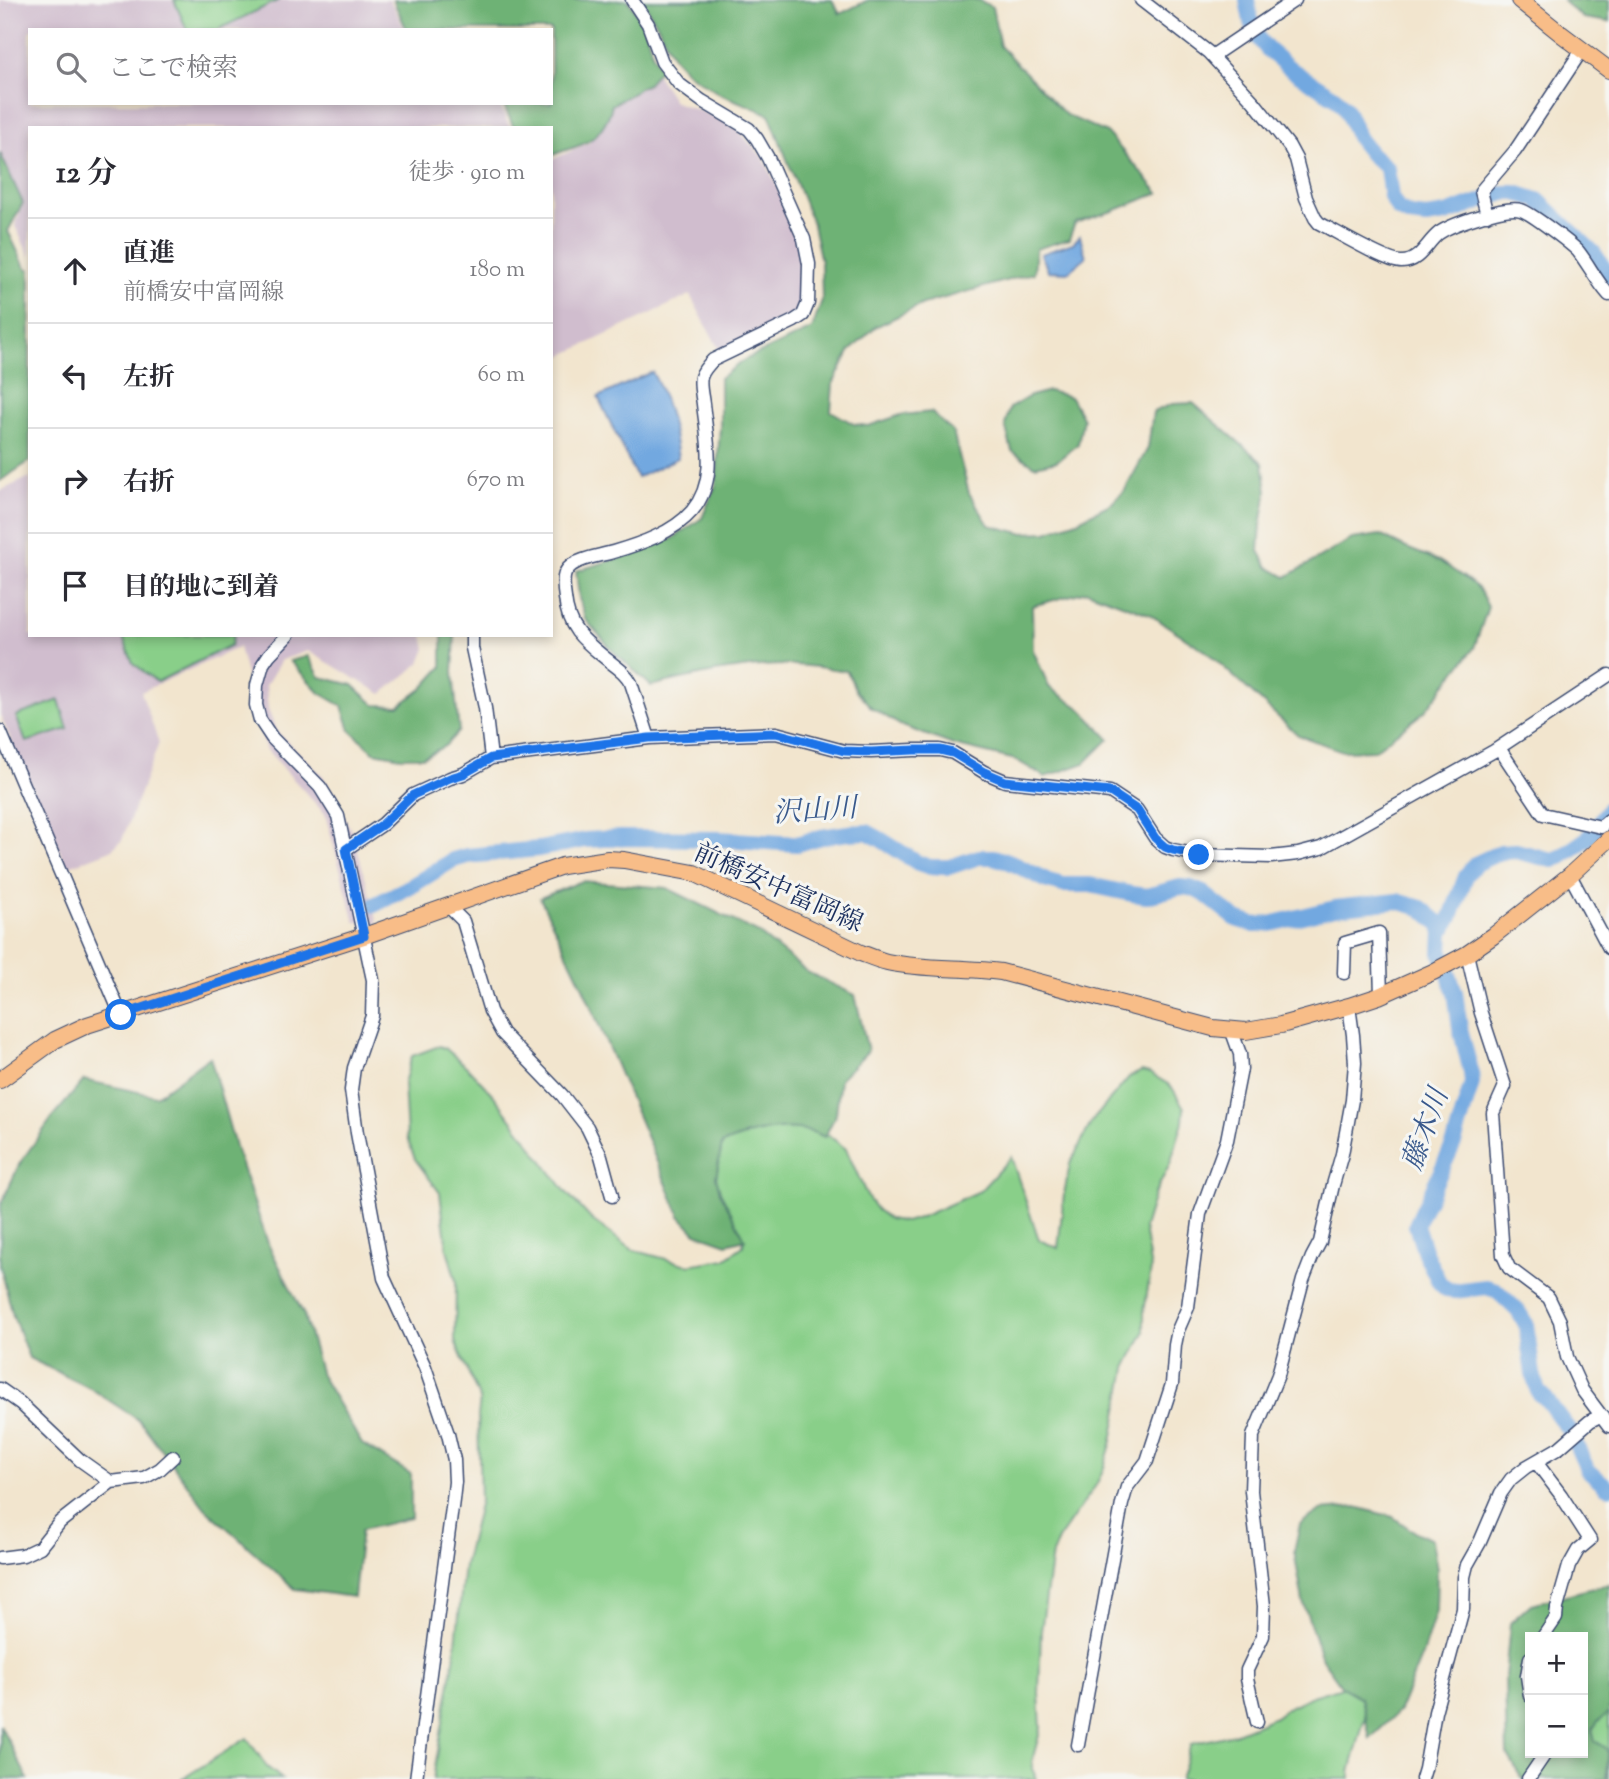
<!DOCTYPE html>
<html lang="ja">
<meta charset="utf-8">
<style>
body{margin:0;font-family:"Sorts Mill Goudy","Noto Serif JP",serif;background:#f2f2f3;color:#2b2b33}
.controls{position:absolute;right:21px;bottom:21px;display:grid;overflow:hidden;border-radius:0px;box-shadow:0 4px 10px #0003}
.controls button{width:63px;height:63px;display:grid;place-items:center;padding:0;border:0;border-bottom:2px solid #e1e1e2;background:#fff;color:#2b2b33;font:35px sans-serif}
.stop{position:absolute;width:21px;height:21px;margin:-16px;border:5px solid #1a73e8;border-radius:50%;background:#fff}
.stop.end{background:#1a73e8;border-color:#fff;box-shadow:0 2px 7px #0008}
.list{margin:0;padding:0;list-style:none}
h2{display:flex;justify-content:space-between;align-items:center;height:91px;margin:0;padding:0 28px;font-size:30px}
h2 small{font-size:23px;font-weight:400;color:#7c7c81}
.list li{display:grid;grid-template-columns:46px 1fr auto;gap:21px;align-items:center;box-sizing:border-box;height:105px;padding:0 28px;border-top:2px solid #e1e1e2}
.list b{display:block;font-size:26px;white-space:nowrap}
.list p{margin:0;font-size:23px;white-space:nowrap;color:#7c7c81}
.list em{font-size:23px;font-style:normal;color:#7c7c81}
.icon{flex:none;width:38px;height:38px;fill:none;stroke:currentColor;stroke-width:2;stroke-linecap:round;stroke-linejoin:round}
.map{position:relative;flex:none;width:1609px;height:1779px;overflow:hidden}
.search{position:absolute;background:#fff;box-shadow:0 4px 10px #0003;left:28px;top:28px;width:525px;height:77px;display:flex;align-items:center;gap:18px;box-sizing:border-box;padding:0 24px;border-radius:0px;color:#7c7c81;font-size:26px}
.panel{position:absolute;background:#fff;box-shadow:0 4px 10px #0003;left:28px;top:126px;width:525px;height:511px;border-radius:0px}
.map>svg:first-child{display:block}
</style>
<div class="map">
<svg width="1609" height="1779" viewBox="0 0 1609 1779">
<rect width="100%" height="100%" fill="#f6f6f2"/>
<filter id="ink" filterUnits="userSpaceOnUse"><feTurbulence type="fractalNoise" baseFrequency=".0143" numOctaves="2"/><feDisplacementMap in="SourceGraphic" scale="14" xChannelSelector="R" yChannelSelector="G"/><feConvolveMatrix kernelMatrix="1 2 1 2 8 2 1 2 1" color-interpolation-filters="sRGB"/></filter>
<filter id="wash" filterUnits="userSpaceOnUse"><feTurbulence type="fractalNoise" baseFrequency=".00686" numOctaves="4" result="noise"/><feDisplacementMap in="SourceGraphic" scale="28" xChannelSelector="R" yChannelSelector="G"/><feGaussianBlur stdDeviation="1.57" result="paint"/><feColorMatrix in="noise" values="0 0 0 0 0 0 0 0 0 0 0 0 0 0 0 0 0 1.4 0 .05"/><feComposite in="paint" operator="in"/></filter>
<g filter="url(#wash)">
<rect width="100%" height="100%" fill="#f2e5ce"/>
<path fill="#d0bdce" d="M0,0H390L405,30H30V103H499L510,128H30V257L15,226L23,203L0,153Z
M648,62L675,102L708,114L736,128L764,159L799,234L806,303L797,316L720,351L690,295L551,361V160L589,143L608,100Z
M30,477V635H423L426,649L420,663L382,694L308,651L281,660L266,685L268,710L277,732L323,776L353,834L378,923L355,922L325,814L265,748L239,647L141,692L159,743L122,840L111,850L67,867L0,715V491Z"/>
<path fill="#89cf89" stroke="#527f74" stroke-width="2" d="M174,0H279L217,30H187Z
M122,635H233L231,645L157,682L133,663Z
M59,700L68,729L26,742L16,716Z
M439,1046L445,1048L468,1068L494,1096L566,1192L592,1220L633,1250L688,1265L725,1259L743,1246L744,1239L720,1192L716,1177L722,1144C754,1131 793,1120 825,1137L828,1135L846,1149L868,1198L877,1210L889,1219L905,1222L919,1218L980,1191L1011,1157L1039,1240L1058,1248L1064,1194L1070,1164L1092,1121L1129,1077L1142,1071L1149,1073L1168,1084L1173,1089L1184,1108L1183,1122L1170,1164L1154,1195L1144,1228L1151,1269L1144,1312V1332L1126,1368L1112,1441L1103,1471L1096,1485L1058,1540L1052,1554L1041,1631L1039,1693L1041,1728L1032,1761V1769L1037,1779H433L455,1654L464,1565L480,1501L478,1416L480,1400L455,1341L456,1281L447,1249L440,1193L415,1159L407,1138L404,1083L412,1056Z
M1342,1687L1361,1697L1365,1717L1350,1772V1779H1180L1191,1744L1234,1734L1275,1717L1287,1708L1312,1696Z
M1609,1713V1779H1607L1608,1753L1605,1748L1595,1741L1592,1730L1597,1721Z
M247,1738L267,1767L282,1779H182Z"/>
<path fill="#6eb275" stroke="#44706a" stroke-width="2" fill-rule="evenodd" d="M393,0H628L645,27L652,53L660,69L652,78L648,84L639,88L633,93L612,105C609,119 598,138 583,144C573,148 562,151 551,156V128H514L503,103H551V30H407Z
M642,0H832L840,14L868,0H979L992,7L1000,46L1066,115L1107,133L1159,193L1113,211L1075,223L1069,239L1036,249L1034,273L923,304L875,327L849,352L833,384L831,411L854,424L868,426L901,415L931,412L953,432L969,493L989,525L1021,533L1047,532L1077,521L1112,503L1125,490L1148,448L1153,412L1172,404L1193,403L1263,463L1267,491L1261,525L1259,551L1268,567L1286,577L1352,539L1380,535L1404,547L1439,561L1465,578L1479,589L1488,607L1474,648L1425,711L1375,750L1342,751L1298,735L1207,652L1149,614L1087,591L1032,606L1033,650L1049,687L1081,709L1109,739L1085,763L1045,777L1016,760L953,745L900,725L872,708L856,691L847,671C829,669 810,665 792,665C744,664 698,675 651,686L613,651L585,619L579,598L576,571L626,556L672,539L702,518L716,485L720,426V378L744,360L812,329L822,300L821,262L813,225L769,114L720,94L689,74L673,57L657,24Z
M1563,0H1609V22L1583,18L1565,3Z
M0,153L23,203L8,231L25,267L30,270V461L0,481Z
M1049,391L1071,397L1083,419L1078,444L1057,461L1035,466L1012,451L1005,425L1010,408L1030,396Z
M442,635H455L453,672L459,731L445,746L423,757H401L374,752L350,730L342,706L320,693L290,661L308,656L320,677L353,685L375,705L399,706L423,688L442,667Z
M582,881L667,888L757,932L807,972L855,995L868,1051L840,1079L836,1114L825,1137C793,1120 753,1131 722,1144L716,1177L720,1192L745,1239L727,1244L696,1233L680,1216L582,985L540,898Z
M210,1057L236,1150L269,1246L304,1315L321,1375L362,1444L411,1474V1518L361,1530L354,1597L295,1589L205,1508L140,1421L90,1388L29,1358L13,1316L0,1265L1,1204L20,1163L52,1118L84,1080L156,1096Z
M1356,1507L1393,1517L1410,1529L1432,1540L1437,1569L1436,1611L1422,1655L1399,1711L1370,1739L1361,1698L1342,1687L1322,1659L1303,1602L1294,1551L1300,1524L1321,1510Z
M1609,1584V1713L1598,1721L1592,1730L1595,1741L1606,1748L1608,1753L1607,1779H1522L1507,1754L1505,1677L1510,1623L1531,1604ZM1530,1637H1583V1753H1530Z
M0,1725L28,1779H0Z"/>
<path fill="#72a8e0" stroke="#466c9f" stroke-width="2" d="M1080,236L1086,257L1068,272L1048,271L1041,254L1073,243Z
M652,372C667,398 674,429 678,458L637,478L598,397Z"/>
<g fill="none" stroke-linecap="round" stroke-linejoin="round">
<path stroke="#72a8e0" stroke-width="16" d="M1247,0L1251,21L1258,38L1268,50L1292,70L1336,98L1345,108L1359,139L1371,154L1387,168L1391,197L1398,209L1410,215L1426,217L1446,214L1504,193H1516L1538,200L1594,253L1609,276
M1609,809L1588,838L1561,857L1552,860L1516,851L1501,852L1475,864L1466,876L1451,917L1442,931L1441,953L1455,992L1460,1028L1471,1072L1472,1083L1454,1143L1416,1225L1425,1253L1439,1282L1446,1289L1454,1291L1486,1287L1496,1290L1518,1311L1526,1324L1533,1374L1538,1392L1546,1399L1571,1433L1587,1469L1606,1486L1609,1487
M374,905L413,885L453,860L467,856L539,849L586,840L621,838L718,839L797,844L821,837L848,833L867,832L880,839L918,863L930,867H949L979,857H993L1010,862L1048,881L1063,885H1090L1132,894L1147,896L1180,887L1191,888L1203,893L1236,919L1255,925L1270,924L1335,908L1397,901L1421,908L1445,928"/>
</g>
</g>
<g filter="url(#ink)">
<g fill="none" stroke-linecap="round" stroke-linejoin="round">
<g stroke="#3b4a6f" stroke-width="15">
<path id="minor" d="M632,0L648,24L662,62L679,84L702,101L749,129L757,139L768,158L804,239L809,264L808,303L803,315L794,321L713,360C708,365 703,370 701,377C699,385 702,395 703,404C707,440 718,480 692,511C673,533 640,544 613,552C599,556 585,557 572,565C568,568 565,571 564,577C563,584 564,592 565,598C568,631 586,642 609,661C618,668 626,673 631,683L649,738
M1141,0L1208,52L1254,102L1289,146L1296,159L1306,198L1315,218L1319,223C1335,231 1388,263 1402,262C1420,262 1427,242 1439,233C1452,224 1507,205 1521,210C1531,213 1570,243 1578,251C1589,265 1597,282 1609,295
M1212,56L1295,0
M1487,215L1481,191L1515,151L1582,50
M288,635L269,655L263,664L257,685L256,705L260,720L272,738L320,787L338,816L373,980L372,1016L354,1068L351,1090L357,1133L384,1278L425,1367L448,1434L454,1460L455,1482L453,1500L416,1779
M472,635V648L485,708L491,758
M0,731L121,1015
M1499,748L1543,814L1601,827L1609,820
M346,849L383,824L413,795L450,778L463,774L491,758L649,738L776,733L844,751L871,752L914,750H940L953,753L984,772L1005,781L1110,792L1137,810L1155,838L1165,847L1173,850L1199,855L1271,857L1298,854L1321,848L1494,751L1609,675
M1570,875L1609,948
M448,906L463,921L490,1011L502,1033L562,1095L587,1127L601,1156L612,1196
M1467,954L1481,1013L1505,1086L1493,1113L1503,1255L1509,1268L1549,1298L1560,1321L1567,1357L1582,1390L1609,1426
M1344,973L1345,943L1379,933L1381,995
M0,1389L20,1403L80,1460L111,1482L60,1522L40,1547L23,1555L0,1558
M1536,1462L1561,1495L1590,1540L1578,1550L1569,1566L1557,1608L1556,1618L1543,1637
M111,1482L144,1478L160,1469L173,1457
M1530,1658L1527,1676L1530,1696
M1257,1722L1247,1679V1670L1263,1636L1264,1606L1251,1491L1253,1436L1278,1375L1303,1280L1312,1257L1320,1242L1333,1185L1342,1154L1352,1100L1355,1063L1353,1035L1349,1006
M1078,1745L1122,1504L1127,1487L1147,1461L1172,1384L1175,1345L1178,1330L1188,1307L1200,1214L1227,1140L1241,1069L1240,1054L1231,1029
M1422,1779L1425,1769L1435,1712L1463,1609L1464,1577L1467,1565L1480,1542L1501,1493L1511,1479L1526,1467L1559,1448L1590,1421L1600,1416
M1528,1779L1543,1757L1544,1753"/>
</g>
<g stroke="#3b4a6f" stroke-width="18">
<path id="major" d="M1519,0L1560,33L1609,70
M0,1080L55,1040L87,1025L364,936L562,866L608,859L624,860L694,873L861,953C869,956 878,960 887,962C924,970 963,967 1001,972L1213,1028L1246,1031L1281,1025L1349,1006L1379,996L1433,972L1467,954L1493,936L1570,875L1609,839"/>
</g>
<use href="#minor" stroke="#fff" stroke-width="12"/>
<use href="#major" stroke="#f8bd88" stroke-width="16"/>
</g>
</g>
<g fill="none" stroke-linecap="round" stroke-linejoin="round" filter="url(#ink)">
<path stroke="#1a73e8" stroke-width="9" d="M121,1015L364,936L346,849L383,824L413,795L450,778L463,774L491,758L649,738L776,733L844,751L871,752L914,750H940L953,753L984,772L1005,781L1110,792L1137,810L1155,838L1165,847L1173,850L1199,855"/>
</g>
<g text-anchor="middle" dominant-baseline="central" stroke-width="6" stroke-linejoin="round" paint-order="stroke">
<g font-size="26" fill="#1b2f5e" stroke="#f6f6f2">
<text transform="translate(778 889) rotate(24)">前橋安中富岡線</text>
</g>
<g font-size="28" font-style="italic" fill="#39598c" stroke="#f6f6f2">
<text transform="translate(815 812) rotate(-4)">沢山川</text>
<text transform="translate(1427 1130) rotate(-70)">藤木川</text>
</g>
</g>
</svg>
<div class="controls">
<button>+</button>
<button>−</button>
</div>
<div class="stop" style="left:121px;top:1015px"></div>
<div class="stop end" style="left:1199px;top:855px"></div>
<div class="search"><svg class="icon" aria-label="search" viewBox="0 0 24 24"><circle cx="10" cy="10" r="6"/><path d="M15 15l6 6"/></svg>ここで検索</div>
<section class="panel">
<h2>12 分<small>徒歩 · 910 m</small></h2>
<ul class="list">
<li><svg class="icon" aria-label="ahead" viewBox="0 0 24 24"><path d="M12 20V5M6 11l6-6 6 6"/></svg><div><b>直進</b><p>前橋安中富岡線</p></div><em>180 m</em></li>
<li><svg class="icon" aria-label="left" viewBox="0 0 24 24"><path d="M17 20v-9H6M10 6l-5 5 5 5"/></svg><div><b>左折</b></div><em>60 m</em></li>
<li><svg class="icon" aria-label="right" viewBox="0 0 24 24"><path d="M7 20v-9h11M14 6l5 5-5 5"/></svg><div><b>右折</b></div><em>670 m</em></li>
<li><svg class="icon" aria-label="arrive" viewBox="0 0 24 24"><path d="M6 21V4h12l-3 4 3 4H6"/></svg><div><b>目的地に到着</b></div></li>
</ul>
</section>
</div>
